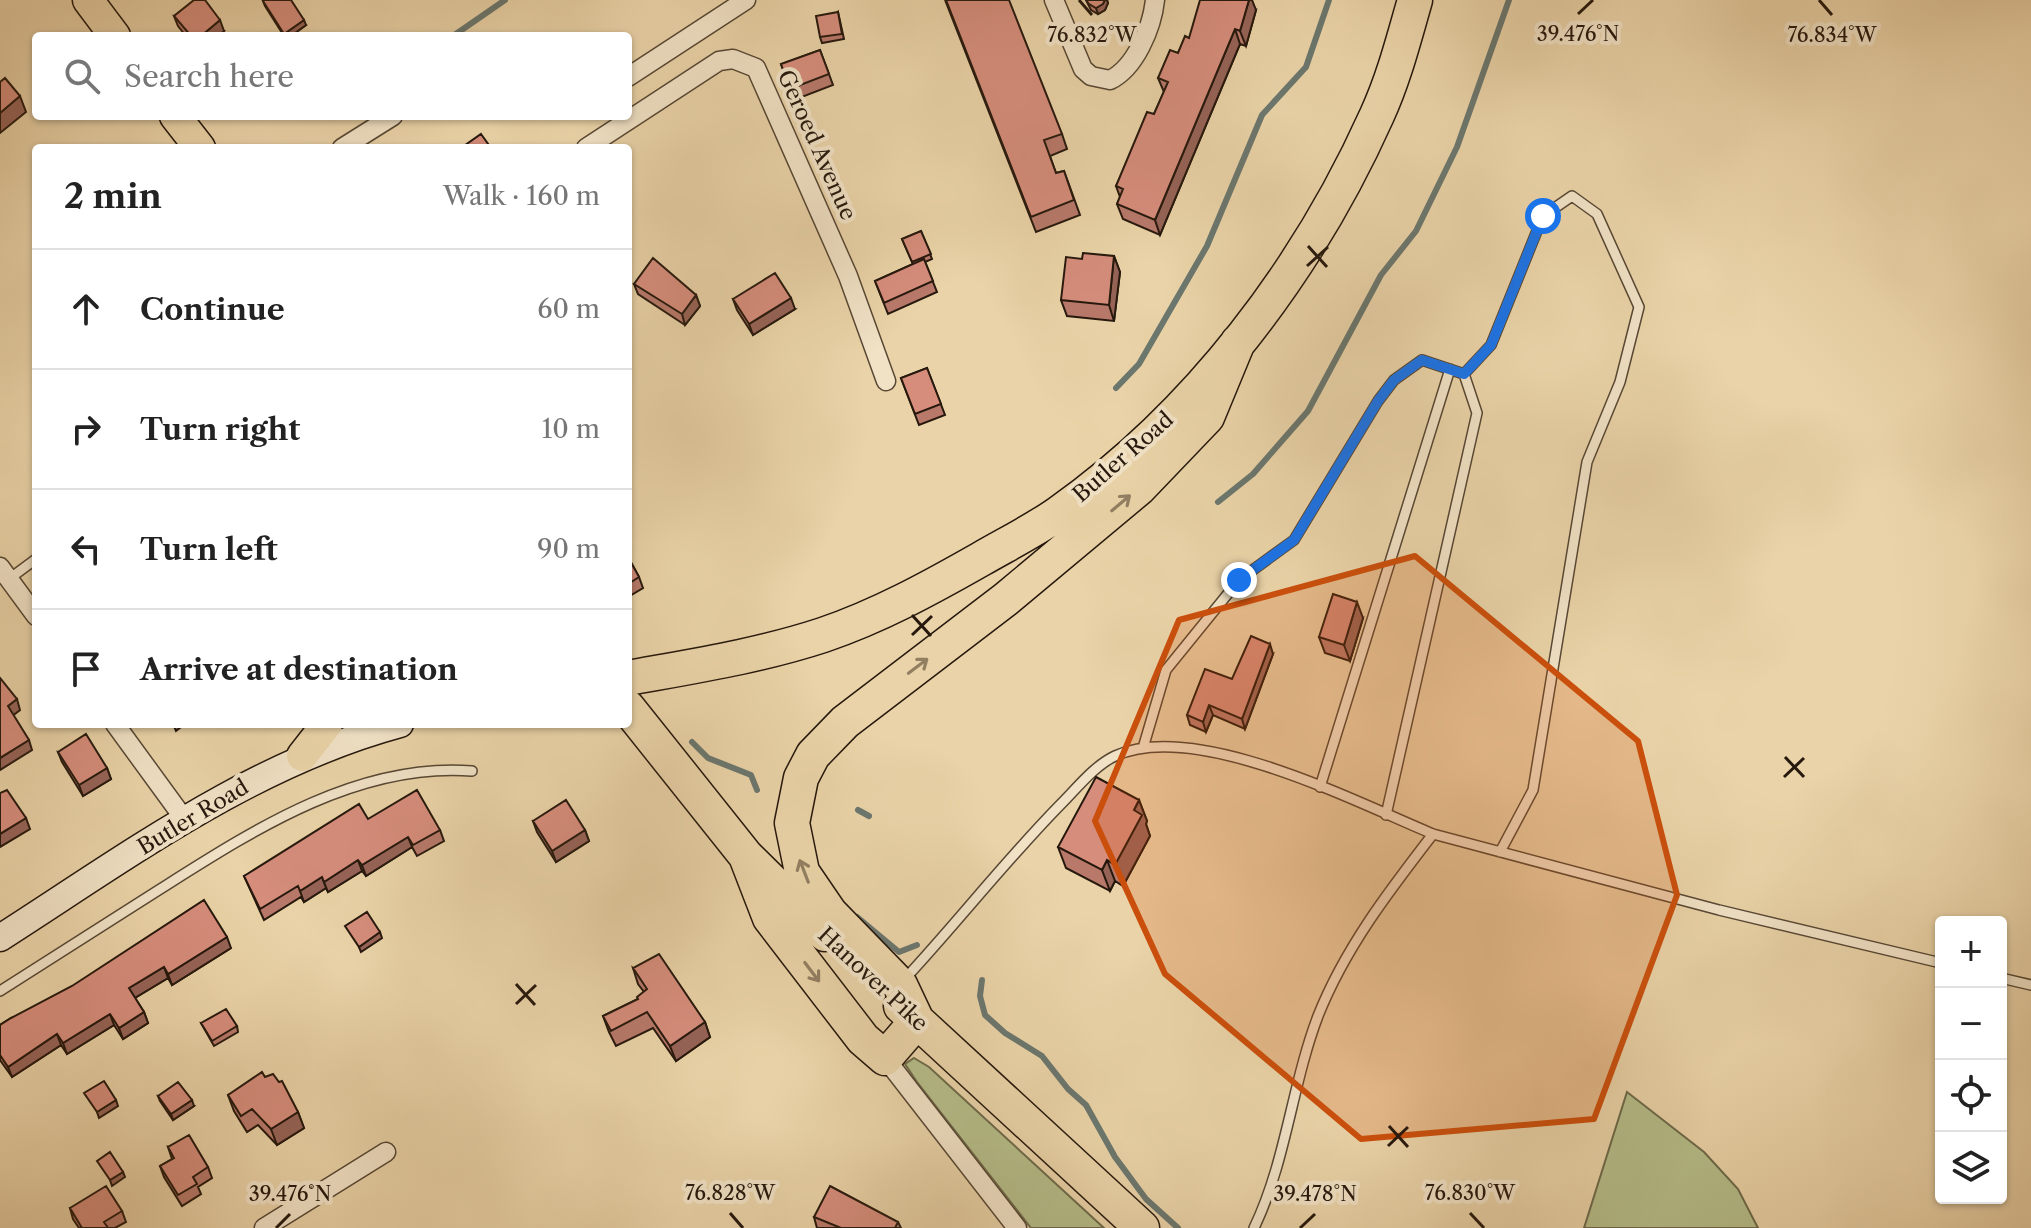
<!DOCTYPE html>
<meta charset="utf-8">
<style>
body{margin:0;font-family:"Libre Caslon Text",serif;background:#f6f6f6;color:#222}
.controls{position:absolute;right:24px;bottom:24px;display:grid;overflow:hidden;border-radius:8px;box-shadow:0 2px 6px #0004}
.controls button{width:72px;height:72px;display:grid;place-items:center;padding:0;border:0;border-bottom:2px solid #e0e0e0;background:#fff;color:#222;font:40px sans-serif}
.stop{position:absolute;width:24px;height:24px;margin:-18px;border:6px solid #1a73e8;border-radius:50%;background:#fff}
.stop.end{background:#1a73e8;border-color:#fff;box-shadow:0 2px 8px #0008}
.list{margin:0;padding:0;list-style:none}
h2{display:flex;justify-content:space-between;align-items:center;height:104px;margin:0;padding:0 32px;font-size:34px}
h2 small{font-size:26px;font-weight:400;color:#767676}
.list li{display:grid;grid-template-columns:52px 1fr auto;gap:24px;align-items:center;box-sizing:border-box;height:120px;padding:0 32px;border-top:2px solid #e0e0e0}
.list b{display:block;font-size:30px;white-space:nowrap}
.list em{font-size:26px;font-style:normal;color:#767676}
.icon{flex:none;width:44px;height:44px;fill:none;stroke:currentColor;stroke-width:2;stroke-linecap:round;stroke-linejoin:round}
.map{position:relative;flex:none;width:2031px;height:1228px;overflow:hidden}
.search{position:absolute;background:#fff;box-shadow:0 2px 6px #0004;left:32px;top:32px;width:600px;height:88px;display:flex;align-items:center;gap:20px;box-sizing:border-box;padding:0 28px;border-radius:8px;color:#767676;font-size:30px}
.panel{position:absolute;background:#fff;box-shadow:0 2px 6px #0004;left:32px;top:144px;width:600px;height:584px;border-radius:8px}
.map>svg:first-child{display:block}
</style>
<div class="map">
<svg width="2031" height="1228" viewBox="0 0 2031 1228">
<rect width="100%" height="100%" fill="#ead3a8"/>
<filter id="stains"><feTurbulence type="fractalNoise" baseFrequency=".0025" numOctaves="4"/><feColorMatrix values="0 0 0 0 .2 0 0 0 0 .09 0 0 0 0 .02 0 0 0 .5 -.17"/></filter>
<radialGradient id="worn" r=".72"><stop offset=".6" stop-color="#630" stop-opacity="0"/><stop offset="1" stop-color="#630" stop-opacity=".3"/></radialGradient>
<path fill="#b5bd89" stroke="#6e6a4b" stroke-width="2" d="M914,1058L929,1067L1104,1228H1031L917,1082L905,1064Z
M1627,1092L1704,1152L1738,1189L1758,1228H1584Z"/>
<g fill="none" stroke-linecap="round" stroke-linejoin="round">
<path stroke="#6b776e" stroke-width="6" d="M453,36L505,0
M1116,388L1139,364L1207,246L1262,115L1306,67L1329,0
M1218,502L1253,474L1308,411L1381,275L1416,231L1457,147L1509,0
M692,742L708,758L751,775L757,790
M858,810L869,816
M857,917L899,952L917,945
M982,980L980,996L985,1015L1005,1033L1042,1056L1068,1089L1086,1105L1115,1157L1146,1199L1178,1228"/>
<g stroke="#574734" stroke-width="12">
<path id="lane" d="M1464,374L1491,345L1543,216L1572,196L1597,214L1639,307L1620,382L1587,462L1533,790L1500,852
M9,579L36,559
M1143,748L1166,670L1239,580L1294,540L1378,401L1394,380L1422,360L1464,374L1477,413L1386,815
M1320,787L1450,369
M2001,978L2031,985
M903,981C957,923 1005,861 1061,804C1077,788 1094,766 1115,756C1195,719 1356,802 1433,834
M0,991C51,958 103,926 154,893C249,833 355,762 472,771
M1254,1228C1286,1162 1292,1084 1318,1016C1345,948 1389,891 1433,834L1719,910L1941,963"/>
</g>
<g stroke="#574734" stroke-width="21">
<path id="street" d="M1054,0L1083,69L1091,76L1110,80C1135,68 1152,28 1155,0
M628,77L746,0
M342,148L393,116
M586,148L719,61L733,59L756,68L848,276L886,381
M0,567L36,616
M115,724L185,820
M885,1058L1017,1228
M264,1228L386,1152"/>
</g>
<g stroke="#26180d" stroke-width="29">
<path id="secondary" d="M0,938C128,856 252,764 400,724"/>
</g>
<g stroke="#26180d" stroke-width="33">
<path id="primary" d="M88,0L115,36
M175,116L200,148
M302,756L327,724"/>
</g>
<g stroke="#26180d" stroke-width="37">
<path id="highway" d="M628,678C694,666 759,656 823,635C879,616 930,588 981,559C1007,544 1035,530 1059,513C1198,415 1308,269 1377,115C1394,78 1404,38 1415,0
M628,708L746,856L825,934
M746,856L770,918L863,1039L885,1058L917,1021L900,985L830,913L802,872L792,823L801,778L813,755L845,722L1006,599L1139,488L1207,417L1238,342
M901,1006L1142,1228"/>
</g>
<use href="#lane" stroke="#f1e2c6" stroke-width="9"/>
<use href="#street" stroke="#f1e2c6" stroke-width="18"/>
<use href="#secondary" stroke="#f1e2c6" stroke-width="26"/>
<use href="#primary" stroke="#ead3a8" stroke-width="30"/>
<use href="#highway" stroke="#ead3a8" stroke-width="34"/>
</g>
<path fill="#b8796b" stroke="#26180d" stroke-width="2" d="M945,0L1062,134L1067,149L1050,156L1056,173L1064,171L1080,215L1036,232Z
M1086,0H1107L1108,3L1105,10L1098,14L1091,10Z
M263,1L306,25L291,36H284L265,6Z
M1256,10L1246,46L1240,44L1160,235L1123,219L1117,204L1120,197L1116,186L1154,114L1164,92L1158,78L1189,38Z
M838,12L844,39L822,43L820,37Z
M174,16L224,31L218,36H186L178,26Z
M820,50L833,85L794,100L781,64Z
M921,231L932,259L925,262L937,292L888,314L875,281L913,264L902,239Z
M1114,256L1120,272L1114,321L1067,316L1061,300L1082,259Z
M634,284L696,295L700,306L685,325L638,294Z
M733,299L795,309L753,335L737,310Z
M927,368L945,415L919,425L901,378Z
M628,557L639,577L643,588L628,597Z
M1363,618L1350,661L1325,653L1319,637Z
M1273,654L1245,729L1213,715L1206,732L1190,725L1187,715L1232,679Z
M58,752L107,768L111,779L83,796L62,762Z
M1139,800L1147,821L1146,824L1150,836L1123,886L1115,881L1110,891L1066,868L1058,847Z
M368,819L440,830L444,841L417,856L412,847L366,876L362,871L328,892L326,888L304,902L301,897L264,920L244,876Z
M533,821L585,830L589,841L556,862L537,832Z
M231,948L172,985L168,978L135,998L144,1012L148,1023L123,1039L114,1025L67,1054L61,1045L12,1077L0,1060V1025L11,1018Z
M633,968L705,1022L710,1037L676,1061L653,1028L616,1046L609,1032L603,1016L638,999L644,992L638,984Z
M201,1023L237,1026L238,1032L214,1046Z
M265,1077L298,1112L304,1128L277,1145L258,1125L247,1132L234,1111L228,1095Z
M158,1096L194,1106L173,1120L160,1101Z
M168,1147L208,1167L212,1178L198,1187L201,1194L182,1206L164,1177L160,1166L172,1159Z
M70,1208L122,1211L126,1222L115,1228H79L73,1219Z
M814,1217L898,1222L901,1228H817Z"/>
<path fill="#966357" stroke="#26180d" stroke-width="2" d="M1105,0H1107L1108,3L1105,10L1098,14L1096,8Z
M1249,0H1252L1256,10L1246,46L1240,31Z
M220,20L224,31L218,36H201Z
M304,20L306,25L291,36H285L284,34Z
M1235,29L1240,44L1160,235L1155,220Z
M20,96L26,112L0,133V113Z
M1114,256L1120,272L1114,321L1109,305Z
M696,295L700,306L685,325L682,314Z
M791,298L795,309L753,335L749,324Z
M1357,602L1363,618L1350,661L1344,645Z
M1270,644L1273,654L1245,729L1242,719Z
M17,699L20,710L11,717L8,706Z
M1209,705L1213,715L1206,732L1203,722Z
M173,724H185L176,731Z
M29,740L32,750L0,770V758Z
M107,768L111,779L83,796L79,785Z
M1139,800L1147,821L1146,824L1150,836L1123,886L1115,865L1134,810Z
M26,818L30,829L0,847V834Z
M585,830L589,841L556,862L552,851Z
M408,837L412,847L366,876L362,865Z
M358,860L362,871L328,892L324,882Z
M1107,860L1115,881L1110,891L1102,870Z
M322,877L326,888L304,902L300,891Z
M380,932L382,938L361,952L359,947Z
M227,937L231,948L172,985L168,974Z
M164,967L168,978L133,999L129,988Z
M144,1012L148,1023L123,1039L119,1028Z
M110,1014L114,1025L67,1054L63,1043Z
M705,1022L710,1037L676,1061L670,1046Z
M57,1034L61,1045L12,1077L8,1067Z
M116,1100L118,1106L99,1118L97,1112Z
M192,1100L194,1106L173,1120L171,1114Z
M298,1112L304,1128L277,1145L271,1129Z
M123,1172L125,1177L112,1186L110,1180Z"/>
<path fill="#d68d7c" stroke="#26180d" stroke-width="2" d="M194,0H205L220,20L201,36H191L174,16Z
M264,0H291L304,20L284,34L263,1Z
M946,0H1009L1062,134L1044,140L1056,173L1064,171L1074,200L1031,217Z
M1086,0H1105L1103,4L1096,8L1089,4Z
M1200,0H1249L1240,31L1235,29L1155,220L1117,204L1123,189L1116,186L1147,112L1154,114L1168,82L1158,78L1170,50L1178,53L1185,36L1189,38Z
M838,12L842,34L820,37L816,16Z
M820,50L829,74L790,89L781,64Z
M5,78L20,96L0,113V82Z
M481,134L491,148H461Z
M921,231L931,254L912,262L902,239Z
M1083,253L1114,256L1109,305L1061,300L1066,257L1082,259Z
M653,258L696,295L682,314L634,284Z
M924,259L933,281L884,303L875,281Z
M775,273L791,298L749,324L733,299Z
M927,368L941,404L915,414L901,378Z
M628,557L639,577L628,584Z
M1333,594L1357,602L1344,645L1319,637Z
M1251,636L1270,644L1242,719L1209,705L1203,722L1187,715L1205,669L1232,679Z
M0,678L17,699L8,706L29,740L0,758Z
M86,734L107,768L79,785L58,752Z
M1096,777L1139,800L1134,810L1142,815L1115,865L1107,860L1102,870L1058,847Z
M7,790L26,818L0,834V793Z
M417,790L440,830L413,845L408,837L362,865L358,860L324,882L322,877L300,891L298,886L260,909L244,876L359,804L368,819Z
M566,800L585,830L552,851L533,821Z
M204,900L227,937L168,974L164,967L129,988L144,1012L119,1028L110,1014L63,1043L57,1034L8,1067L0,1055V1025L11,1018L72,986Z
M367,912L380,932L359,947L345,926Z
M659,954L705,1022L670,1046L647,1012L611,1031L603,1016L638,999L637,997L647,989L633,968Z
M226,1009L237,1026L212,1041L201,1023Z
M262,1072L265,1077L273,1074L279,1082L282,1081L298,1112L271,1129L252,1109L241,1116L228,1095Z
M104,1081L116,1100L97,1112L84,1093Z
M178,1082L192,1100L171,1114L158,1096Z
M189,1135L208,1167L193,1177L197,1184L178,1195L160,1166L174,1158L168,1147Z
M110,1152L123,1172L110,1180L97,1161Z
M106,1186L122,1211L104,1222L108,1228H82L70,1208Z
M830,1186L898,1222L895,1228H841L814,1217Z"/>
<defs><path id="oneway-shaft" d="M-6 0H5M1.5-3L5.5 0L1.5 3" fill="none" stroke-width="1.6" stroke-linecap="round" stroke-linejoin="round" transform="scale(2)"/></defs>
<g stroke="#927f62">
<use href="#oneway-shaft" transform="translate(1121 503) rotate(-40)"/>
<use href="#oneway-shaft" transform="translate(918 666) rotate(-37)"/>
<use href="#oneway-shaft" transform="translate(804 871) rotate(-111)"/>
<use href="#oneway-shaft" transform="translate(812 972) rotate(53)"/>
</g>
<g fill="none" stroke-linecap="round" stroke-linejoin="round">
<path stroke="#1a73e8" stroke-width="10" d="M1239,580L1294,540L1378,401L1394,380L1422,360L1464,374L1491,345L1543,216"/>
</g>
<path fill="#cb4f0c" fill-opacity="0.2" stroke="#cb4f0c" stroke-width="6" stroke-linejoin="round" d="M1415,556L1638,741L1677,895L1594,1119L1361,1139L1165,974L1095,821L1179,620Z"/>
<path fill="none" stroke="#26180d" stroke-width="3" d="M1079,0L1092,15M1819,0L1832,15M1578,14L1593,0M1308,246L1327,267M1307,266L1328,247M912,615L931,636M912,635L932,616M1785,757L1804,777M1784,777L1804,758M516,984L535,1005M516,1004L536,985M1389,1126L1408,1147M1388,1146L1408,1127M730,1213L743,1228M1470,1213L1484,1228M276,1228L290,1214M1300,1228L1315,1214"/>
<g text-anchor="middle" dominant-baseline="central" stroke-width="8" stroke-linejoin="round" paint-order="stroke">
<g font-size="22" fill="#26180d" stroke="#f1e2c6">
<text transform="translate(817 145) rotate(66)">Geroed Avenue</text>
<text transform="translate(1123 457) rotate(-41)">Butler Road</text>
<text transform="translate(193 817) rotate(-31)">Butler Road</text>
<text transform="translate(873 979) rotate(43)">Hanover Pike</text>
</g>
</g>
<g font-size="20" text-anchor="middle" fill="#26180d" stroke="#f1e2c6" stroke-width="8" stroke-linejoin="round" paint-order="stroke">
<text x="1578" y="41">39.476°N</text>
<text x="1092" y="42">76.832°W</text>
<text x="1832" y="42">76.834°W</text>
<text x="730" y="1200">76.828°W</text>
<text x="1470" y="1200">76.830°W</text>
<text x="290" y="1201">39.476°N</text>
<text x="1315" y="1201">39.478°N</text>
</g>
<rect width="100%" height="100%" filter="url(#stains)"/>
<rect width="100%" height="100%" fill="url(#worn)"/>
</svg>
<div class="controls">
<button>+</button>
<button>−</button>
<button><svg class="icon" aria-label="locate" viewBox="0 0 24 24"><circle cx="12" cy="12" r="6"/><path d="M12 2v4M12 18v4M2 12h4M18 12h4"/></svg></button>
<button><svg class="icon" aria-label="layers" viewBox="0 0 24 24"><path d="M12 4l9 5-9 5-9-5zM3 14l9 5 9-5"/></svg></button>
</div>
<div class="stop" style="left:1543px;top:216px"></div>
<div class="stop end" style="left:1239px;top:580px"></div>
<div class="search"><svg class="icon" aria-label="search" viewBox="0 0 24 24"><circle cx="10" cy="10" r="6"/><path d="M15 15l6 6"/></svg>Search here</div>
<section class="panel">
<h2>2 min<small>Walk · 160 m</small></h2>
<ul class="list">
<li><svg class="icon" aria-label="ahead" viewBox="0 0 24 24"><path d="M12 20V5M6 11l6-6 6 6"/></svg><div><b>Continue</b></div><em>60 m</em></li>
<li><svg class="icon" aria-label="right" viewBox="0 0 24 24"><path d="M7 20v-9h11M14 6l5 5-5 5"/></svg><div><b>Turn right</b></div><em>10 m</em></li>
<li><svg class="icon" aria-label="left" viewBox="0 0 24 24"><path d="M17 20v-9H6M10 6l-5 5 5 5"/></svg><div><b>Turn left</b></div><em>90 m</em></li>
<li><svg class="icon" aria-label="arrive" viewBox="0 0 24 24"><path d="M6 21V4h12l-3 4 3 4H6"/></svg><div><b>Arrive at destination</b></div></li>
</ul>
</section>
</div>
